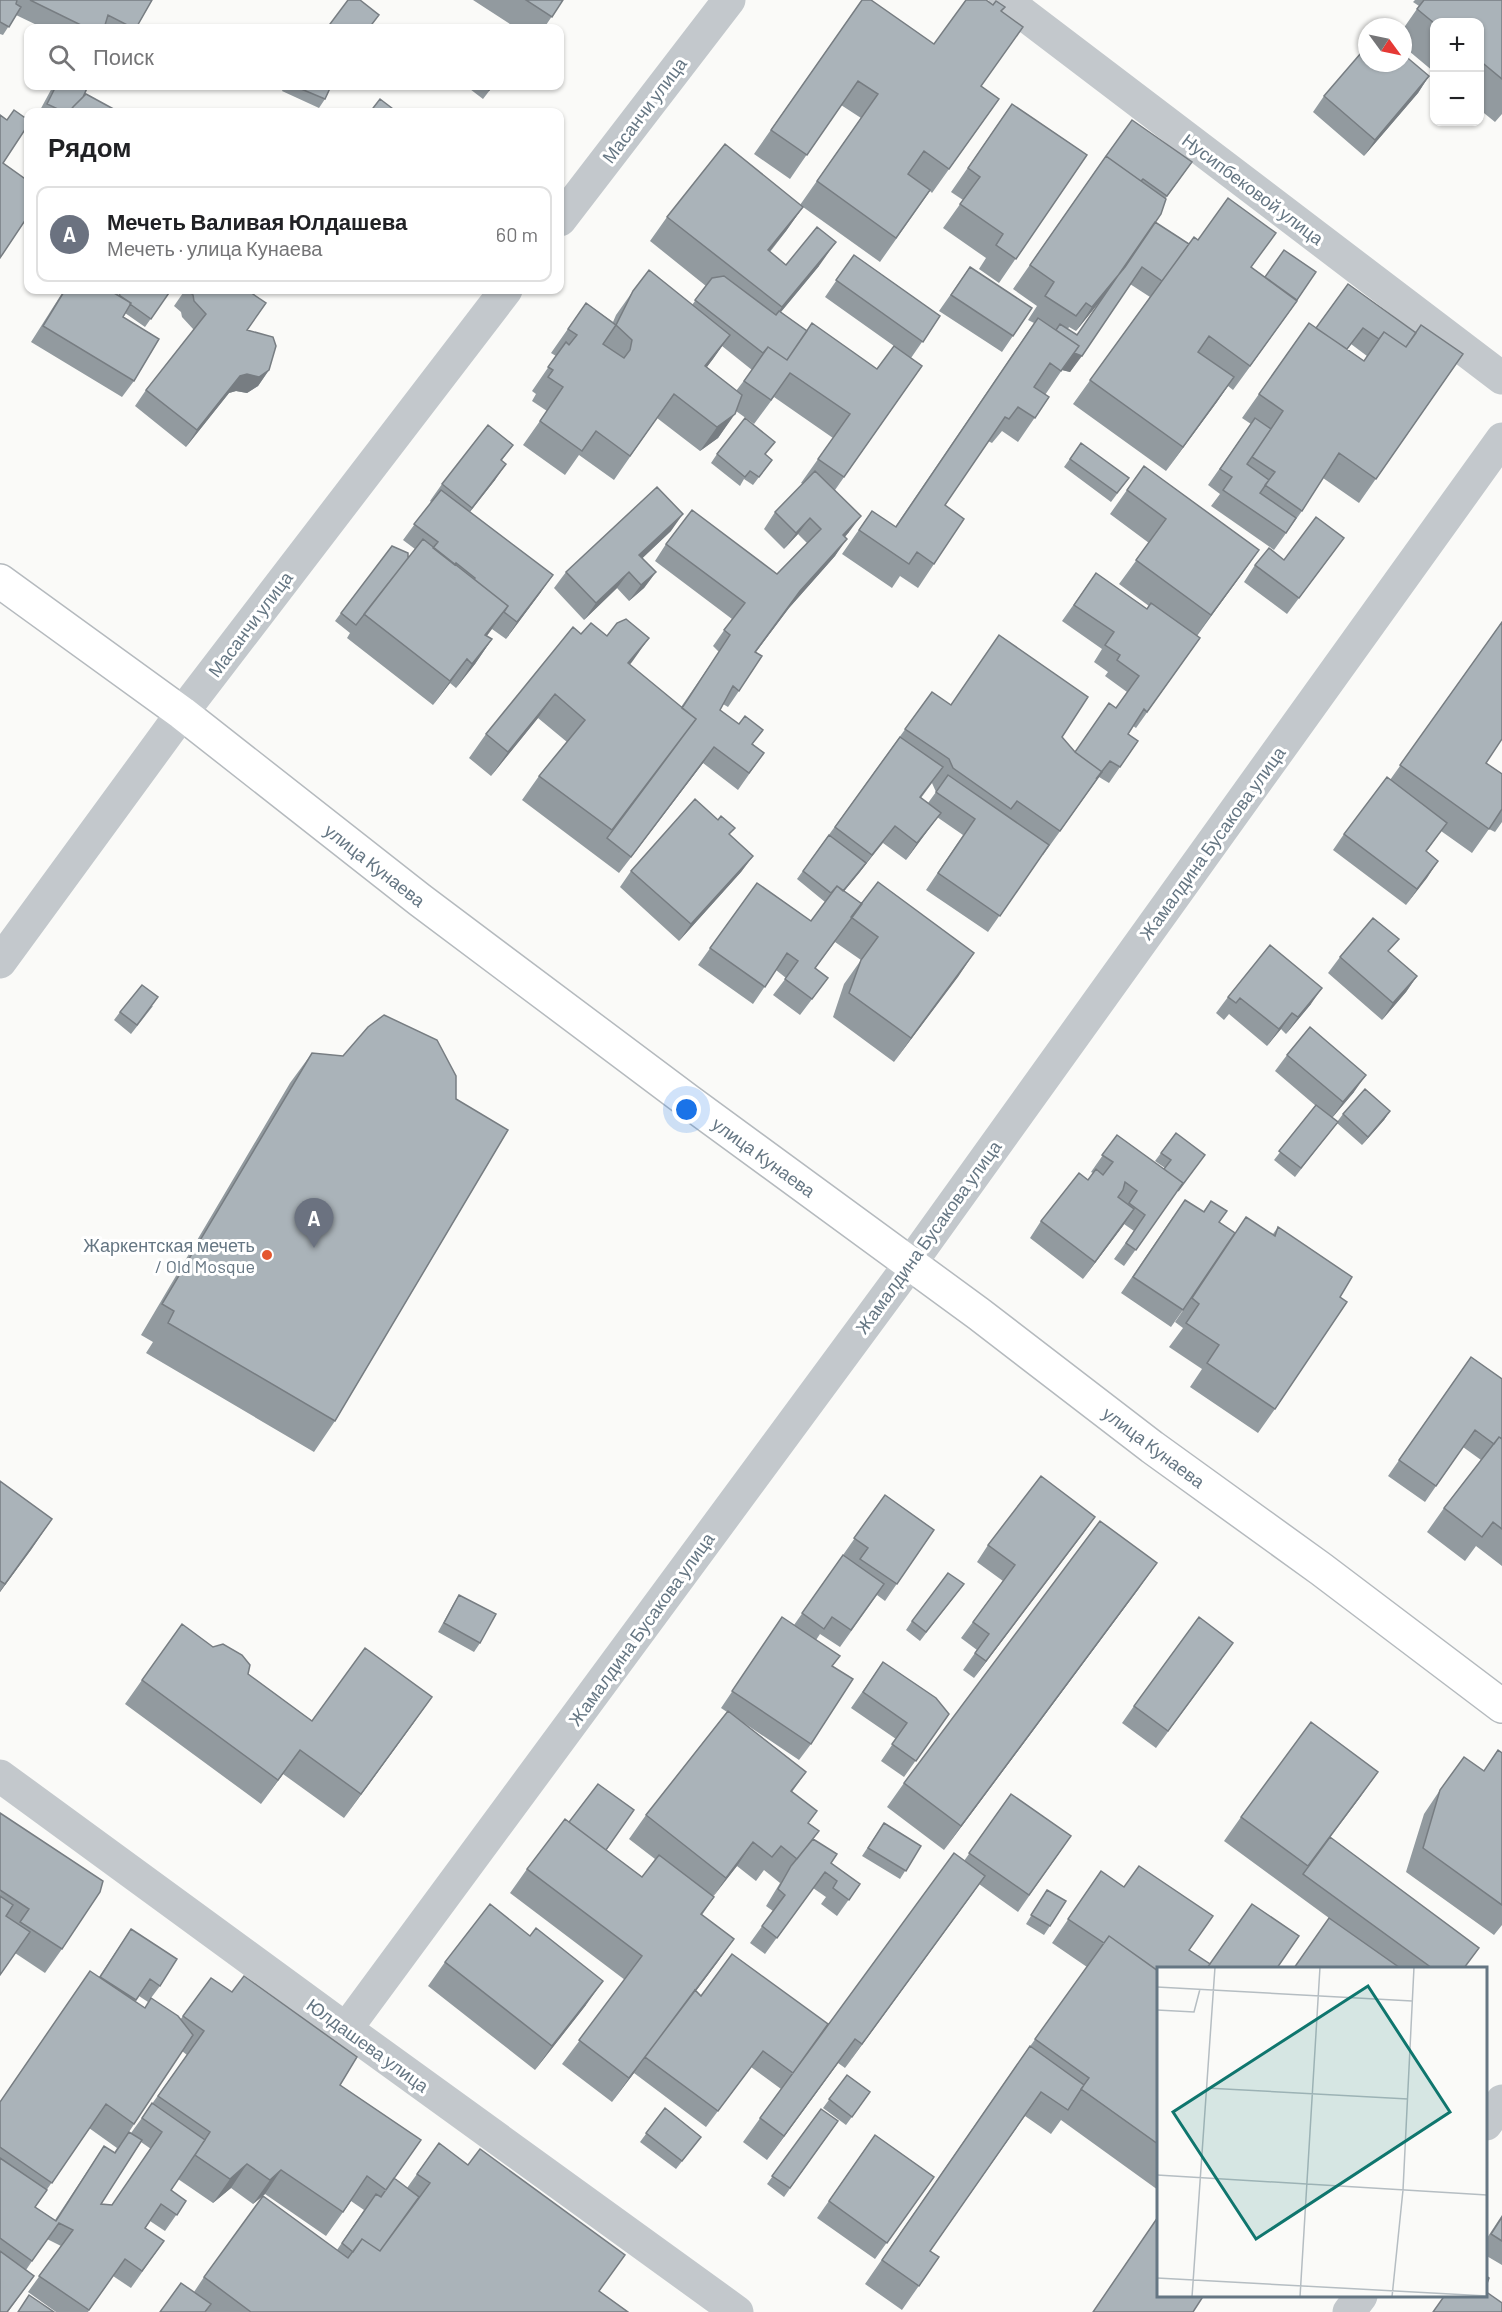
<!DOCTYPE html>
<html lang="ru">
<meta charset="utf-8">
<style>
body{margin:0;font-family:Barlow,sans-serif;background:#f2f2f2;color:#202124}
.controls{position:absolute;right:18px;top:18px;display:grid;overflow:hidden;border-radius:12px;box-shadow:0 2px 4px #0004}
.controls button{width:54px;height:54px;display:grid;place-items:center;padding:0;border:0;border-bottom:2px solid #e0e0e0;background:#fff;color:#202124;font:30px sans-serif}
.compass{position:absolute;left:1358px;top:18px;width:54px;height:54px;border-radius:50%;background:#fff;box-shadow:0 2px 4px #0004;rotate:123deg}
.you{position:absolute;left:687px;top:1110px;width:21px;height:21px;margin:-15px;border:4px solid #fff;border-radius:50%;background:#1a73e8;box-shadow:0 0 0 9px #1a73e833}
.badge{display:grid;place-items:center;width:39px;height:39px;border-radius:50%;background:#e4572e;color:#fff;font-size:20px;font-weight:700}
.pin{position:absolute;translate:-50% -50px;filter:drop-shadow(0 2px 3px #0008)}
.pin::after{content:'';position:absolute;top:32px;width:21px;height:18px;background:inherit;clip-path:polygon(0 0,100% 0,50% 100%)}
.list{margin:0;padding:0;list-style:none}
h2{display:flex;justify-content:space-between;align-items:center;height:78px;margin:0;padding:0 24px;font-size:26px}
h2 small{font-size:20px;font-weight:400;color:#757577}
.list li{display:grid;grid-template-columns:39px 1fr auto;gap:18px;align-items:center;box-sizing:border-box;height:96px;margin:0 12px 12px;padding:0 12px;border:2px solid #e0e0e0;border-radius:12px}
.list b{display:block;font-size:22px;white-space:nowrap}
.list p{margin:0;font-size:20px;white-space:nowrap;color:#757577}
.list em{font-size:20px;font-style:normal;color:#757577}
.icon{flex:none;width:33px;height:33px;fill:none;stroke:currentColor;stroke-width:2;stroke-linecap:round;stroke-linejoin:round}
.map{position:relative;flex:none;width:1502px;height:2312px;overflow:hidden}
.search{position:absolute;background:#fff;box-shadow:0 2px 4px #0004;left:24px;top:24px;width:540px;height:66px;display:flex;align-items:center;gap:15px;box-sizing:border-box;padding:0 21px;border-radius:12px;color:#757577;font-size:22px}
.panel{position:absolute;background:#fff;box-shadow:0 2px 4px #0004;left:24px;top:108px;width:540px;height:186px;border-radius:12px}
.map>svg:first-child{display:block}
</style>
<div class="map">
<svg width="1502" height="2312" viewBox="0 0 1502 2312">
<rect width="100%" height="100%" fill="#fafaf8"/>
<g fill="none" stroke-linecap="round" stroke-linejoin="round">
<g stroke="#b5babe" stroke-width="36">
<path id="major" d="M0,581L182,713L420,900L688,1101L979,1314L1152,1447L1321,1569L1502,1706"/>
</g>
<path stroke="#c3c8cc" stroke-width="33" d="M1005,0L1502,378
M560,220L729,0
M0,962L182,713L506,290
M0,1776L346,2029L737,2312
M346,2029L910,1264L1502,439
M1486,2124L1502,2101
M1349,2312L1361,2296"/>
<use href="#major" stroke="#fff" stroke-width="33"/>
</g>
<path fill="#929a9f" fill-rule="evenodd" d="M0,0H152L136,28H43L16,15L3,35L0,34Z
M473,0H563L544,28H516Z
M862,0L934,44L993,5L1005,7L1001,11L981,86L999,99L932,193L930,191L880,262L803,207L786,231L770,252L786,265L819,266L781,312L807,331L877,369L894,346L825,297L854,255L940,316L911,358L922,366L835,490L849,532L845,537L835,556L789,608L756,652L739,691L728,707L723,704L720,710L753,744L764,753L738,790L703,763L619,873L522,800L539,776L567,742L538,718L491,776L469,758L486,734L581,634L630,665L681,707L719,652L713,646L732,619L655,561L666,544L777,574L807,543L798,534L784,549L764,529L775,512L803,484L801,483L833,438L774,397L754,424L736,411L718,438L700,451L657,418L614,480L579,455L565,475L523,445L547,411L532,401L536,394L532,391L556,356L551,353L586,303L613,322L616,315L633,291L692,305L706,286L650,241L667,217L800,205L861,118L841,105L790,179L754,154ZM722,346L752,370L736,391L707,367Z
M1415,0H1502V114L1495,122L1479,109V22H1434V72L1403,46V29L1419,6L1413,2Z
M1429,76L1418,93L1364,156L1313,112L1324,96Z
M53,86H88L83,97L119,112H39Z
M284,86H331L325,99L319,108L282,91Z
M466,86H493L483,99Z
M1012,104L1087,155L999,283L979,269L986,258L943,228L963,200L951,192Z
M1106,156L1192,162L1166,198L1155,222L1189,244L1251,267L1297,301L1233,390L1228,386L1166,471L1073,404L1150,297L1130,284L1070,372L1062,370L1045,395L1049,397L1018,442L1002,431L992,443L988,441L945,505L934,564L918,588L900,576L892,588L842,554L872,511L895,527L1034,323L1028,320L1037,306L1013,289ZM1106,294L1077,335L1068,329L1069,327L1076,331Z
M970,267L1032,308L1002,352L939,311Z
M1348,284L1416,333L1463,354L1359,503L1323,478L1302,511L1274,550L1211,506L1220,494L1208,485L1251,424L1242,418L1309,323L1316,328ZM1351,344L1367,356L1364,361L1347,349Z
M64,290H109L119,295L171,290L145,327L125,313L123,317L134,381L122,397L31,342Z
M185,290L247,330L269,370L258,386L247,393L236,391L229,393L186,447L135,406L146,390L194,330L182,317L181,312L174,306Z
M1081,443L1129,478L1111,502L1064,467Z
M513,445L502,460L495,480L470,512L541,592L506,639L492,629L487,636L492,639L475,664L456,688L450,683L433,705L347,638L350,633L335,621L341,613L408,558L415,549L403,540L431,502L430,501L442,484Z
M717,454H765L772,460L753,485L744,479L740,486L711,463Z
M1144,466L1259,550L1197,636L1200,638L1136,728L1133,726L1128,734L1138,741L1109,783L1099,777L1043,855H1042L988,932L926,890L963,835L937,817L906,860L883,843L844,891L862,904L974,953L894,1062L833,1017L844,984L861,960L835,942L815,968L828,978L800,1015L773,995L786,978L776,970L753,1004L698,965L757,883L811,921L825,902L797,879L932,692L951,705L1062,737L1075,752L1116,708L1127,692L1105,676L1108,672L1094,662L1102,649L1062,621L1096,573L1147,609L1149,606L1119,584L1149,543L1110,514ZM932,783L936,792L928,803L921,798Z
M671,531L642,558L656,572L644,588L629,601L617,588L584,620L554,588L566,572Z
M1332,554L1287,614L1244,582L1255,565L1284,560Z
M1502,622L1486,763L1502,774V822L1495,832L1489,829L1472,853L1441,831L1426,852L1438,861L1406,905L1333,850L1344,834L1390,780Z
M730,835L753,856L741,872L679,941L620,887L631,871Z
M1340,957L1417,976L1406,992L1382,1020L1328,973Z
M1228,997L1311,1004L1286,1034L1281,1029L1267,1046L1229,1014L1224,1020L1216,1013Z
M153,1006L131,1034L114,1020L120,1012Z
M312,1053L335,1421L314,1452L146,1353L153,1342L141,1335L290,1083Z
M1287,1055L1354,1092L1332,1118L1337,1122L1343,1114L1390,1111L1384,1120L1362,1145L1337,1123L1295,1177L1274,1160L1316,1106L1275,1071Z
M1176,1133L1172,1199L1124,1266L1114,1259L1134,1231L1124,1224L1083,1279L1030,1238L1041,1221L1088,1180L1093,1173L1091,1172L1117,1135L1164,1169L1165,1168L1155,1161Z
M1211,1201L1219,1222L1235,1233L1273,1234L1278,1227L1340,1297L1275,1409L1258,1433L1190,1387L1202,1369L1169,1347L1183,1328L1175,1322L1199,1287L1171,1327L1121,1293L1173,1217L1203,1212Z
M1471,1357L1502,1379V1566L1476,1546L1465,1561L1427,1532L1444,1508L1481,1460L1463,1447L1425,1502L1388,1476Z
M0,1481L52,1519L0,1592Z
M885,1495L934,1530L885,1601L877,1595L840,1647L820,1634L816,1640L833,1666L811,1744L799,1760L744,1723L806,1772L792,1792L817,1811L808,1823L813,1839L831,1863L860,1884L837,1916L821,1904L826,1897L813,1888L765,1954L750,1943L773,1911L766,1906L780,1883L764,1870L756,1881L737,1866L713,1896L714,1897L702,1915L734,1939L696,1991L701,1996L828,2024L964,1861L1011,1794L1071,1836L1018,1912L979,1884L845,2068L838,2063L767,2160L743,2142L781,2089L751,2067L706,2127L634,2073L612,2102L562,2064L625,1980L510,1893L527,1869L606,1850L642,1877L655,1859L629,1839L646,1815L727,1712L721,1708L771,1634L794,1625L843,1555L856,1565L843,1555Z
M1095,1517L974,1678L963,1670L977,1650L961,1638L1003,1581L977,1562L988,1545Z
M964,1584L920,1641L906,1630L912,1621Z
M1140,1587L944,1850L887,1807L904,1783Z
M459,1595L480,1643L474,1652L438,1632L454,1603Z
M1222,1659L1156,1748L1122,1723L1134,1706Z
M883,1662L949,1714L904,1777L881,1761L896,1739L851,1708Z
M248,1674L312,1721H415L344,1818L283,1774L261,1804L125,1704L142,1680Z
M1502,1753V1925L1494,1935L1406,1872L1424,1814L1440,1790L1484,1771Z
M1361,1796L1330,1837L1465,1968H1294L1329,1918L1224,1841L1241,1817Z
M0,1813L62,1949L45,1973L15,1953L0,1975Z
M884,1823L921,1846L900,1879L862,1856Z
M1101,1871L1189,1950L1210,1964L1277,1968H1158V2190L1061,2120L1051,2134L1025,2116L930,2251L939,2257L902,2310L865,2284L1013,2070L1087,1967L1052,1943Z
M1047,1890L1050,1926L1044,1935L1026,1924Z
M131,1929L160,1986L148,2002L139,1996L135,2002L144,2008L180,2020L211,1978L340,2085L388,2187L407,2188L439,2143L599,2291L628,2312H160L194,2292L204,2277L337,2250L364,2210L351,2201L326,2236L265,2194L253,2204L231,2188L213,2203L178,2179L171,2190L186,2201L165,2231L150,2221L145,2228L164,2241L131,2288L113,2276L88,2312H56L28,2292L61,2246L47,2239L26,2270L34,2276L8,2312H0V2102L99,1977ZM182,2051L187,2055L131,2133L129,2132ZM89,2128L117,2148L114,2153L104,2146L55,2220L35,2207ZM141,2142L151,2149L112,2205L101,2204Z
M445,1962L586,2005L535,2070L428,1986Z
M847,2075L870,2092L846,2125L823,2108Z
M665,2108L701,2137L676,2169L640,2142Z
M821,2109L838,2121L784,2197L767,2184Z
M875,2135L934,2177L875,2259L817,2218Z
M1502,2215V2265L1485,2255V2241Z"/>
<path fill="#777d82" d="M1429,76L1418,93L1364,156L1375,140Z
M803,207L786,231L751,274L768,250Z
M836,242L819,266L765,331L782,307Z
M1125,267L1108,291L1076,331L1092,307Z
M1297,301L1280,325L1233,390L1250,366Z
M730,335L713,359L689,390L705,366Z
M1074,353L1082,356L1070,372L1062,370Z
M269,370L258,386L247,393L236,391L229,393L186,447L197,430L240,376Z
M1234,377L1217,402L1166,471L1183,447Z
M735,414L718,438L700,451L717,427Z
M506,464L495,480L460,524L472,508Z
M683,514L671,531L628,572L639,555Z
M861,516L849,532L831,551L843,535Z
M810,518L798,534L784,549L796,533Z
M847,539L835,556L789,608L743,669L800,591Z
M1259,550L1242,574L1194,639L1211,615Z
M629,572L617,588L584,620L596,603Z
M656,572L644,588L629,601L641,585Z
M553,575L541,592L506,639L517,622Z
M508,606L491,630L469,659L485,635Z
M649,638L632,662L611,687L628,663Z
M492,639L475,664L456,688L472,664Z
M467,659L450,683L433,705L450,681Z
M555,694L538,718L491,776L508,752Z
M714,747L703,763L619,873L631,857Z
M941,813L929,829L906,860L917,843Z
M895,826L860,872L831,907L837,898L866,863Z
M753,856L741,872L679,941L691,924Z
M1438,861L1427,878L1406,905L1417,889Z
M974,953L958,977L894,1062L911,1038Z
M1417,976L1406,992L1382,1020L1393,1003Z
M1322,988L1311,1004L1286,1034L1298,1017Z
M1292,1013L1281,1029L1267,1046L1279,1029Z
M1366,1075L1354,1092L1331,1119L1343,1102Z
M1390,1111L1384,1120L1362,1145L1368,1137Z
M1134,1209L1123,1226L1083,1279L1095,1262Z
M1095,1517L1083,1534L974,1678L986,1661Z
M52,1519L31,1550L0,1592V1591Z
M1157,1563L1140,1587L944,1850L961,1826Z
M432,1697L415,1721L344,1818L361,1794Z
M300,1750L283,1774L261,1804L278,1780Z
M1378,1772L1361,1796L1303,1874Z
M753,1842L737,1866L709,1902L726,1878Z
M985,1876L968,1900L845,2068L862,2044Z
M734,1939L717,1963L646,2057H645Z
M603,1981L586,2005L535,2070L552,2046Z
M855,2039L838,2063L767,2160L784,2136Z
M644,2058L634,2073L612,2102L629,2078Z
M247,2164L231,2188L213,2203L230,2179Z
M281,2170L265,2194L253,2204L270,2180Z"/>
<path fill="#aab3b9" stroke="#777d82" stroke-width="1.5" fill-rule="evenodd" d="M0,0H17L16,4L21,7L9,27L0,22Z
M30,0H152L136,28H133L108,15L105,25L111,28H85V27Z
M348,0H360L379,15L369,28H327Z
M526,0H563L552,17Z
M862,0H871L934,44L966,0H986L993,5L996,1L1005,7L1001,11L1023,27L981,86L999,99L949,169L924,151L908,174L930,190L896,238L817,181L878,94L858,81L807,155L771,130Z
M1424,0H1502V79L1479,60V22L1434,23L1417,9Z
M1367,46V63H1403V54L1429,76L1375,140L1324,96Z
M56,86H88L83,97L73,107L69,112H64L47,104Z
M294,86H331L325,99Z
M482,86H493L489,90Z
M86,94L119,112H70L73,107Z
M380,99L397,112H370Z
M1012,104L1087,155L1016,259L996,245L1003,234L960,204L980,177L968,168Z
M14,110L28,120V125L3,163L28,181V216L0,258V115L7,120Z
M1132,120L1192,162L1167,196L1143,179L1141,181L1106,156Z
M725,144L803,207L768,250L786,265L817,227L836,242L782,307L667,217Z
M1106,156L1166,199L1161,214L1125,267L1092,307L1086,303L1076,316L1045,296L1054,282L1030,265Z
M1228,198L1276,233L1251,267L1297,301L1250,366L1209,336L1198,352L1234,377L1183,447L1090,380L1194,237L1198,240Z
M1155,222L1189,244L1162,281L1142,267L1082,356L1074,353L1079,346L1056,330L1060,324L1077,335Z
M1284,250L1316,272L1297,300L1265,277Z
M854,255L940,316L923,342L836,280Z
M970,267L1032,308L1013,336L951,295Z
M649,270L730,335L705,366L742,395L735,414L717,427L674,394L630,456L596,431L582,451L540,421L563,387L548,377L553,370L548,367L566,342L569,345L577,335L568,329L586,303L616,325L633,291ZM616,325L632,340L630,350L624,358L603,344Z
M724,276L776,315L779,311L807,331L787,360L768,347L763,353L695,300L712,278Z
M1348,284L1416,333L1406,347L1384,332L1379,339L1363,328L1347,349L1316,328Z
M65,290H109L131,303L123,317L159,339L134,381L43,326Z
M123,290H171L151,319L130,304L131,303L119,295Z
M186,290H247L266,303L247,330L273,337L276,346L269,370L259,377L247,374L240,376L197,430L146,390L206,314L194,301L193,295Z
M1038,318L1079,346L1061,371L1050,363L1034,387L1049,397L1035,418L1018,407L1009,419L1005,417L945,505L964,519L934,564L917,552L909,564L859,530L872,511L896,527Z
M812,323L877,369L894,346L922,366L844,477L818,459L850,414L790,373L771,400L744,381L768,347L787,360Z
M1309,323L1364,361L1384,332L1406,347L1421,325L1463,354L1376,479L1339,453L1302,511L1265,485L1275,472L1252,457L1283,411L1259,394Z
M745,418L775,442L765,454L772,460L759,477L750,471L745,477L717,454Z
M1255,418L1271,429L1247,464L1269,480L1260,493L1296,518L1286,533L1223,490L1232,477L1220,469Z
M488,425L513,445L501,460L506,464L472,508L442,484Z
M1081,443L1129,478L1117,493L1070,459Z
M1144,466L1259,550L1211,615L1136,560L1166,519L1127,490Z
M815,471L861,516L843,535L847,539L800,591L755,652L762,656L739,691L733,686L720,710L739,724L745,716L763,730L752,744L764,753L749,773L714,747L631,857L607,838L696,719L682,708L730,635L724,630L745,603L666,544L692,510L777,574L821,529L810,518L796,533L775,512Z
M657,487L683,514L639,555L656,572L641,585L629,572L596,603L566,572Z
M441,490L553,575L517,622L504,612L508,606L474,579L475,578L456,563L455,565L433,548L438,542L414,524Z
M1316,517L1344,538L1299,598L1255,565L1269,548L1284,560Z
M423,539L508,606L485,635L492,639L472,664L467,659L450,681L364,614Z
M392,546L408,553V558L356,625L341,613Z
M1096,573L1147,609L1151,603L1200,638L1147,712L1144,709L1128,734L1138,741L1120,767L1110,761L1096,779L1102,772L1075,752L1109,703L1116,708L1139,676L1117,660L1120,655L1105,645L1114,632L1074,605Z
M626,619L649,638L628,663L696,719L612,830L539,776L585,720L555,694L508,752L486,734L573,627L581,634L591,623L607,636L617,623Z
M1502,622V739L1486,763L1502,774V809L1489,829L1400,765Z
M999,635L1088,697L1062,737L1075,752L1102,772L1060,831L1017,801L1011,809L953,768L949,759L905,729L932,692L951,705Z
M900,737L943,767L920,797L941,813L917,843L895,826L872,855L835,827Z
M948,775L1049,845L1000,916L938,873L975,819L936,792Z
M1387,777L1447,823L1426,851L1438,861L1417,889L1344,834Z
M695,799L718,820L721,816L735,828L729,834L753,856L691,924L631,871Z
M829,835L866,863L843,891L837,886L831,893L803,871Z
M878,882L974,953L911,1038L849,993L861,960L878,937L851,917Z
M757,883L811,921L837,886L862,904L815,968L828,978L812,999L785,979L798,961L787,953L765,987L710,948Z
M1373,918L1399,939L1388,951L1417,976L1393,1003L1340,957Z
M1270,945L1322,988L1298,1017L1292,1013L1279,1029L1240,998L1236,1003L1228,997Z
M142,985L158,997L137,1025L120,1012Z
M384,1015L437,1040L456,1076V1099L508,1130L335,1421L168,1323L174,1311L162,1304L312,1053L343,1056L368,1027Z
M1310,1027L1366,1075L1343,1102L1287,1055Z
M1365,1089L1390,1111L1368,1137L1343,1114Z
M1316,1105L1338,1122L1301,1168L1279,1151Z
M1176,1133L1205,1155L1178,1191L1183,1183L1164,1169L1171,1160L1161,1153Z
M1117,1135L1183,1183L1136,1250L1126,1243L1145,1215L1129,1203L1137,1191L1125,1182L1123,1190L1118,1197L1134,1209L1095,1262L1041,1221L1079,1173L1088,1180L1096,1169L1103,1175L1113,1162L1102,1155Z
M1185,1200L1204,1212L1211,1201L1227,1211L1219,1222L1235,1233L1183,1310L1133,1277Z
M1246,1217L1275,1236L1278,1227L1352,1277L1340,1297L1347,1302L1275,1409L1207,1363L1219,1345L1186,1323L1199,1304L1192,1298Z
M1471,1357L1502,1379V1439L1499,1437L1494,1444L1475,1430L1436,1486L1399,1460Z
M1499,1437L1502,1439V1529L1493,1522L1482,1537L1444,1508Z
M1041,1476L1095,1517L986,1661L975,1653L989,1634L973,1622L1015,1565L988,1545Z
M0,1481L52,1519L5,1584L0,1581Z
M885,1495L934,1530L897,1584L860,1559L868,1548L854,1538Z
M1100,1521L1157,1563L961,1826L904,1783Z
M843,1555L884,1584L851,1630L832,1617L824,1629L802,1613Z
M948,1573L964,1584L926,1632L912,1621Z
M459,1595L496,1614L480,1643L444,1623Z
M782,1617L840,1656L832,1666L853,1679L811,1744L732,1691Z
M1199,1617L1233,1643L1168,1731L1134,1706Z
M182,1624L213,1647L223,1644L242,1655L250,1665L248,1674L312,1721L365,1648L432,1697L361,1794L300,1750L278,1780L142,1680Z
M883,1662L936,1698L949,1714L916,1761L892,1744L907,1723L863,1692Z
M728,1711L806,1772L791,1791L817,1811L808,1823L819,1831L797,1859L781,1846L772,1857L753,1842L726,1878L646,1815Z
M1311,1722L1378,1772L1308,1866L1241,1817Z
M1498,1750L1502,1753V1905L1423,1848L1440,1790L1464,1757L1484,1771Z
M598,1784L634,1810L606,1850L569,1822Z
M1011,1794L1071,1836L1029,1895L969,1853Z
M0,1813L103,1881L100,1892L62,1949L20,1922L29,1909L0,1890Z
M565,1819L642,1877L659,1855L714,1897L701,1914L734,1939L629,2078L579,2040L642,1956L527,1869Z
M884,1823L921,1846L906,1871L868,1848Z
M1330,1837L1479,1948L1464,1968H1432L1303,1874Z
M813,1839L837,1854L831,1863L860,1884L849,1900L833,1888L837,1881L825,1872L777,1938L762,1926L785,1895L778,1889L791,1866Z
M954,1853L985,1876L862,2044L855,2039L784,2136L760,2118Z
M1139,1866L1213,1916L1189,1950L1210,1964L1207,1968H1158V1971L1109,1936L1104,1943L1068,1919L1101,1871L1124,1887Z
M1047,1890L1066,1901L1050,1926L1031,1915Z
M0,1896L13,1905L6,1916L30,1932L0,1975Z
M490,1904L530,1936L536,1928L603,1981L552,2046L445,1962Z
M1252,1904L1299,1936L1277,1968H1207Z
M1329,1918L1400,1968H1294Z
M131,1929L177,1959L160,1986L150,1979L136,2000L100,1977Z
M1109,1936L1158,1971V2144L1081,2089L1089,2078L1035,2039Z
M732,1954L828,2024L793,2073L763,2051L718,2111L645,2057L695,1990L701,1996Z
M90,1971L145,2008L151,1998L178,2016L193,2035L134,2124L106,2104L52,2183L0,2147V2102Z
M244,1976L357,2057L340,2085L421,2140L386,2190L367,2176L343,2212L281,2170L270,2180L247,2164L230,2179L195,2155L210,2132L158,2096L204,2031L183,2016L211,1978L232,1992Z
M1030,2046L1084,2085L1068,2110L1041,2092L930,2251L939,2257L919,2286L882,2260Z
M847,2075L870,2092L852,2117L829,2099Z
M152,2103L205,2140L171,2190L186,2201L177,2215L161,2204L145,2228L164,2241L142,2271L125,2259L89,2310L39,2276L73,2230L59,2223L32,2261L0,2238V2158L47,2190L35,2207L56,2221L104,2146L115,2153L129,2132L142,2140L101,2204L112,2205L162,2132L142,2118Z
M665,2108L701,2137L682,2161L646,2133Z
M821,2109L838,2121L790,2188L772,2176Z
M875,2135L934,2177L887,2243L829,2201Z
M439,2143L468,2165L480,2149L625,2255L599,2291L628,2312H251L204,2277L263,2196L348,2258L362,2239L380,2251L430,2183L417,2174Z
M394,2178L419,2197L380,2251L362,2239L353,2252L342,2243L376,2194L381,2197Z
M1158,2217V2295H1204L1193,2312H1093Z
M1502,2217V2241L1491,2234Z
M0,2251L34,2276L7,2312H0Z
M1485,2275L1489,2278L1485,2289Z
M181,2283L211,2304L205,2312H160Z
M1485,2291L1502,2303V2312H1433L1445,2295H1485Z
M29,2295L54,2312H18Z"/>
<circle fill="#e4572e" stroke="#fff" stroke-width="2" cx="267" cy="1255" r="6"/>
<g text-anchor="middle" dominant-baseline="central" stroke-width="6" stroke-linejoin="round" paint-order="stroke">
<g font-size="18" fill="#657683" stroke="#fff">
<text transform="translate(644 110) rotate(-53)">Масанчи улица</text>
<text transform="translate(1253 189) rotate(37)">Нусипбековой улица</text>
<text transform="translate(250 624) rotate(-53)">Масанчи улица</text>
<text transform="translate(1212 843) rotate(-54)">Жамалдина Бусакова улица</text>
<text transform="translate(375 865) rotate(38)">улица Кунаева</text>
<text transform="translate(764 1157) rotate(36)">улица Кунаева</text>
<text transform="translate(928 1237) rotate(-54)">Жамалдина Бусакова улица</text>
<text transform="translate(1154 1447) rotate(37)">улица Кунаева</text>
<text transform="translate(641 1629) rotate(-54)">Жамалдина Бусакова улица</text>
<text transform="translate(368 2045) rotate(36)">Юлдашева улица</text>
</g>
<g font-size="18" fill="#657683" stroke="#fff" text-anchor="end">
<text x="255" y="1245">Жаркентская мечеть<tspan x="255" dy="21">/ Old Mosque</tspan></text>
</g>
</g>
<g transform="translate(1157 1967)">
<rect width="330" height="330" fill="#fafaf8"/>
<path fill="none" stroke="#b5bdc2" stroke-width="1.5" d="M0,20L255,34M0,43L37,45L43,22M49,121L251,132M0,208L330,228M0,311L330,329M35,330L58,0M143,330L163,0M235,330L246,223L257,0"/>
<path fill="#0f766e" fill-opacity="0.15" stroke="#0f766e" stroke-width="3" d="M211,19L293,145L99,272L16,145Z"/>
<rect width="330" height="330" fill="none" stroke="#657683" stroke-width="3"/>
</g>
</svg>
<div class="controls">
<button>+</button>
<button>−</button>
</div>
<svg class="compass" viewBox="-18 -18 36 36"><path d="M0-13l5 13h-10z" fill="#e53935"/><path d="M0 13l5-13h-10z" fill="#757577"/></svg>
<div class="you"></div>
<div class="pin badge" style="left:314px;top:1248px;background:#6b7280">A</div>
<div class="search"><svg class="icon" aria-label="search" viewBox="0 0 24 24"><circle cx="10" cy="10" r="6"/><path d="M15 15l6 6"/></svg>Поиск</div>
<section class="panel">
<h2>Рядом<small></small></h2>
<ul class="list">
<li><span class="badge" style="background:#6b7280">A</span><div><b>Мечеть Валивая Юлдашева</b><p>Мечеть · улица Кунаева</p></div><em>60 m</em></li>
</ul>
</section>
</div>
